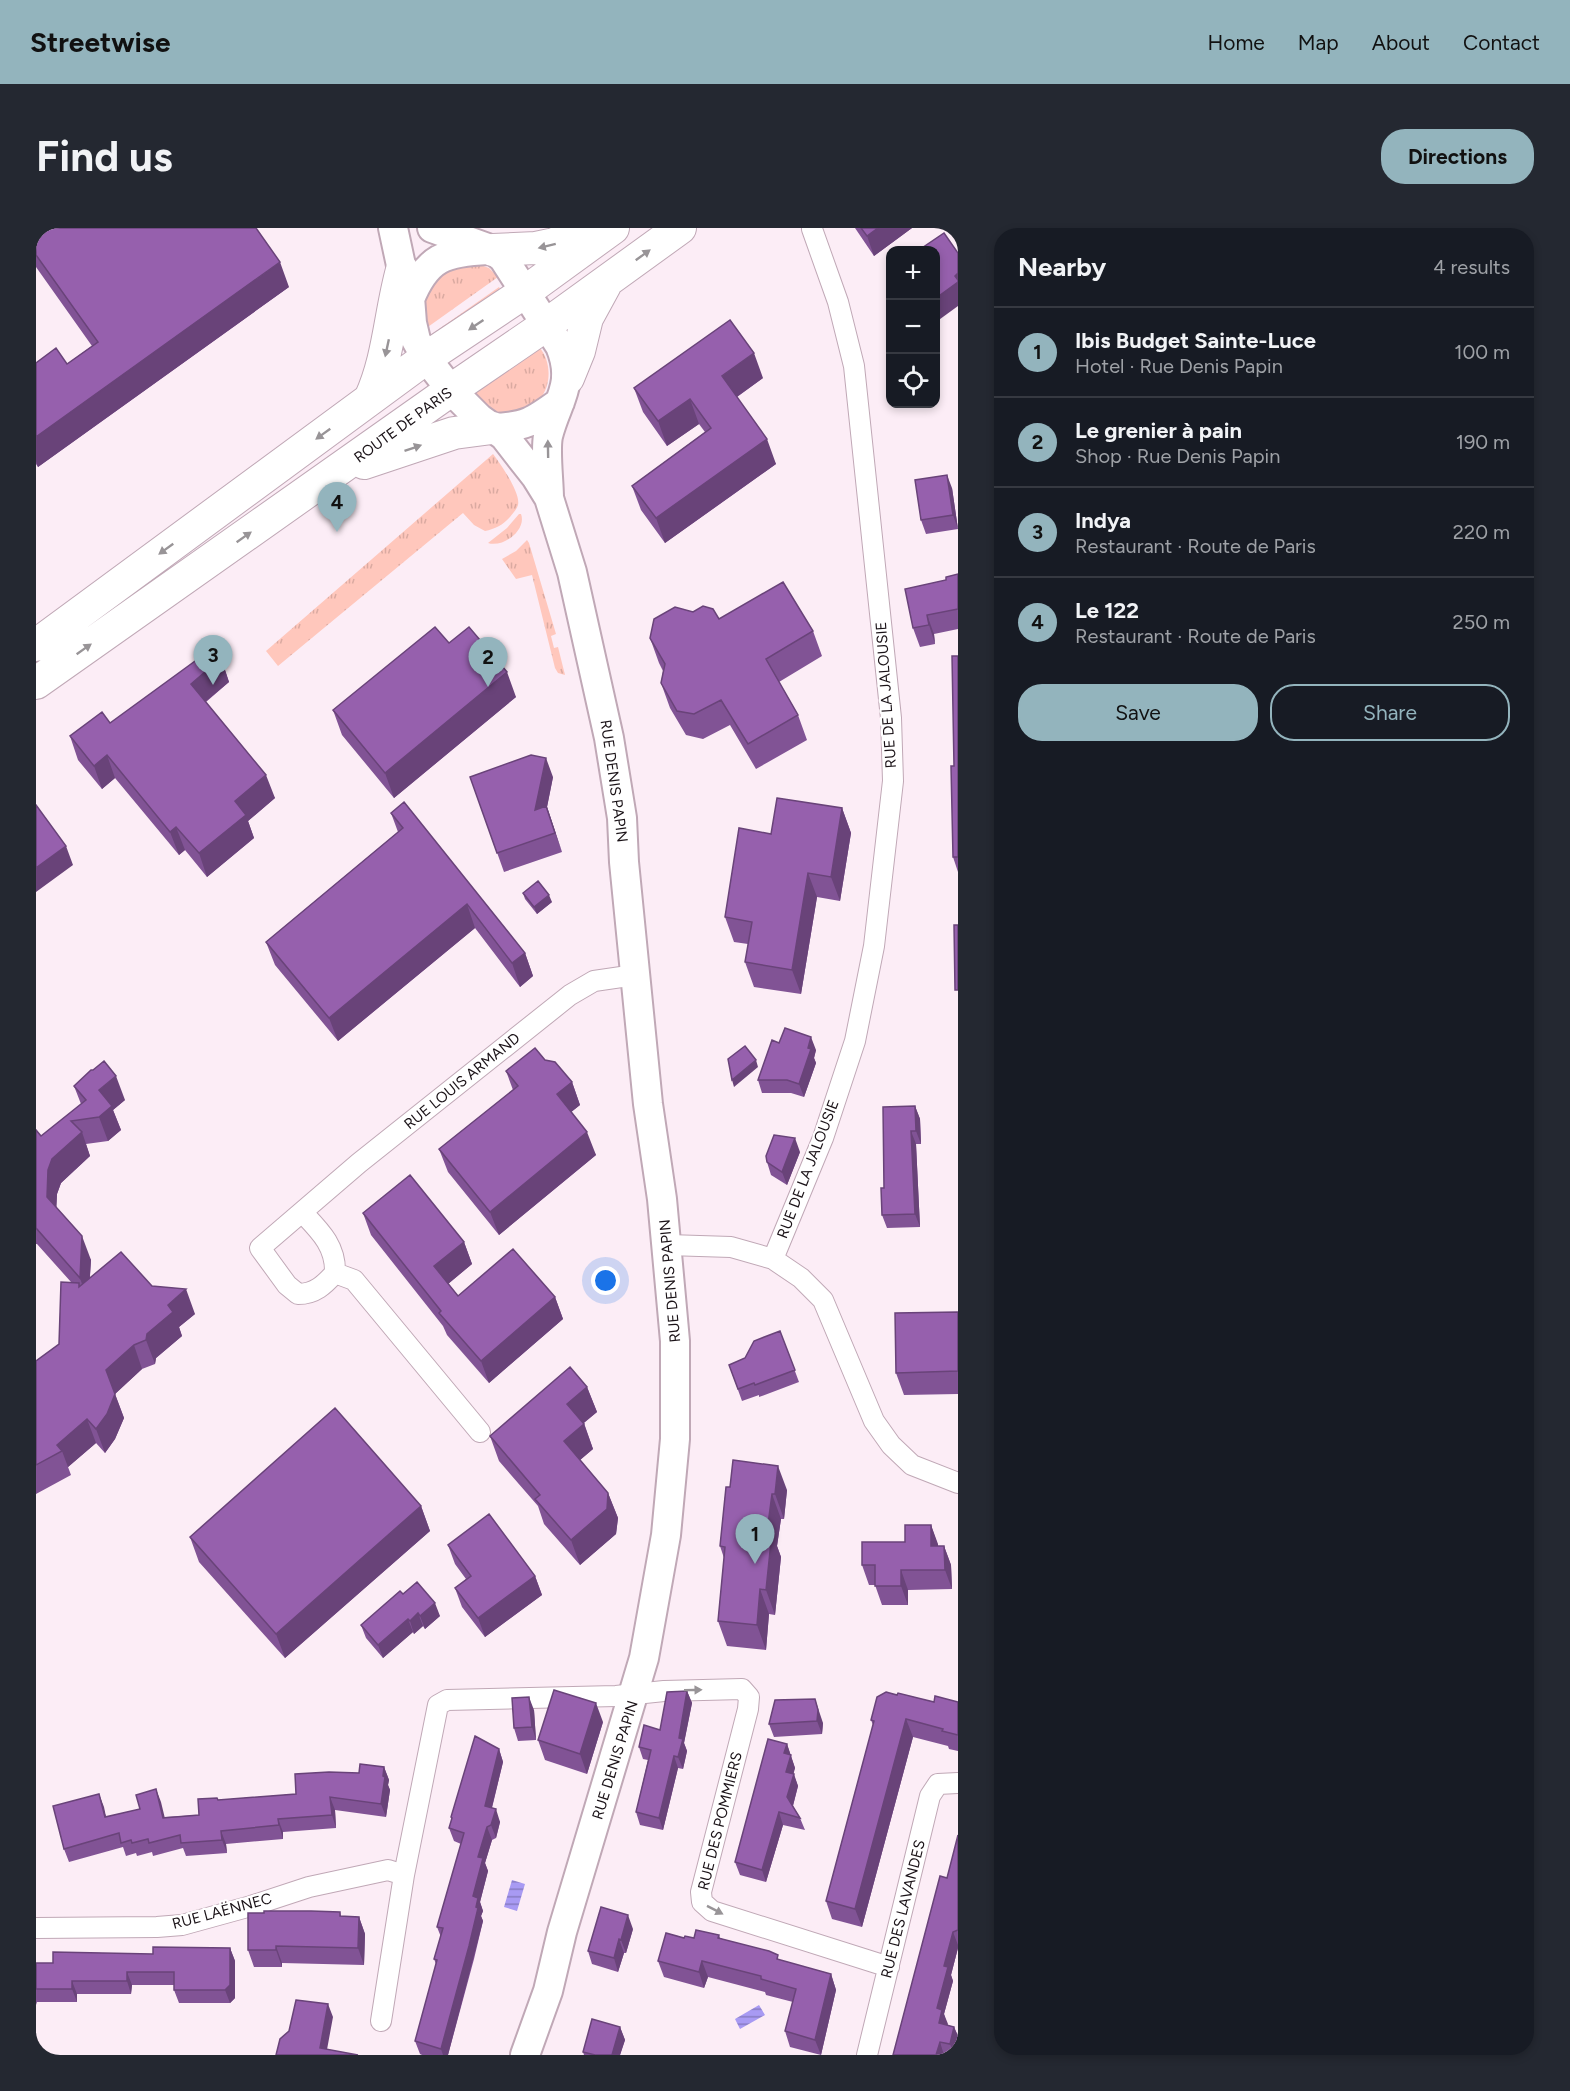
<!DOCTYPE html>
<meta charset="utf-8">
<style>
body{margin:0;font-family:Figtree,sans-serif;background:#242831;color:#f1f3f6}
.controls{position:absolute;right:18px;top:18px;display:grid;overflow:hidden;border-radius:12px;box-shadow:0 3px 9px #0003}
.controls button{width:54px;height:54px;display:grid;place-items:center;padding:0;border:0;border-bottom:2px solid #363941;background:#171b24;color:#f1f3f6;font:30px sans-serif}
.you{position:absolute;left:570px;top:1053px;width:21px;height:21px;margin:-15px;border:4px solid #fff;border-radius:50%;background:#1a73e8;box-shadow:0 0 0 9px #1a73e833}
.badge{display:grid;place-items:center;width:39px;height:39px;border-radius:50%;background:#93b4bd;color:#111;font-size:20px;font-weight:700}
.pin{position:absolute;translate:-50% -50px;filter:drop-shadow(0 2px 3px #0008)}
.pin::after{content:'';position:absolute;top:32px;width:21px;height:18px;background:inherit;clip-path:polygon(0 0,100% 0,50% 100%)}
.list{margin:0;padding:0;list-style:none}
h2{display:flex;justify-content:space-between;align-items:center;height:78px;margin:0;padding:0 24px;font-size:26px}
h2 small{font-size:20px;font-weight:400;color:#9ea1a6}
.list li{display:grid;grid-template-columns:39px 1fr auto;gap:18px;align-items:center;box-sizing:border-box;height:90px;padding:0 24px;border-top:2px solid #363941}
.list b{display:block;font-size:22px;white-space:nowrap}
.list p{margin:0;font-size:20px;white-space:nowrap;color:#9ea1a6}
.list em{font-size:20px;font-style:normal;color:#9ea1a6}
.actions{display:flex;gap:12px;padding:18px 24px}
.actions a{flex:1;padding:14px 0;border:2px solid #93b4bd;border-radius:24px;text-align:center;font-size:21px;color:#93b4bd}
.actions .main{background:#93b4bd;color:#111}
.icon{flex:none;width:33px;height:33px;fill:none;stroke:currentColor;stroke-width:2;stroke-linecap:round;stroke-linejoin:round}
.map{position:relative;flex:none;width:922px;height:1827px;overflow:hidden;border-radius:24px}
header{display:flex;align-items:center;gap:36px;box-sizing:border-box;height:84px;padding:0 30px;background:#93b4bd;color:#111}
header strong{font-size:28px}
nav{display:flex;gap:33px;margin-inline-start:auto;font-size:21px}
.intro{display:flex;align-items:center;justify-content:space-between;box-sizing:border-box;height:144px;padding:0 36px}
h1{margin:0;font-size:42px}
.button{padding:15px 27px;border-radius:24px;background:#93b4bd;color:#111;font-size:21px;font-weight:700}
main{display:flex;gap:36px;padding:0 36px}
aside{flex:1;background:#171b24;border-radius:24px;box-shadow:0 3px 9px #0003}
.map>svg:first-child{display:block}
</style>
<header>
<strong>Streetwise</strong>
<nav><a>Home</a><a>Map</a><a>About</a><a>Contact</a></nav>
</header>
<div class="intro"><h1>Find us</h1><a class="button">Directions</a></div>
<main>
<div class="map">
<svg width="922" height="1827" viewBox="0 0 922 1827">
<defs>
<pattern id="grass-tufts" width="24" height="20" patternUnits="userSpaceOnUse" patternTransform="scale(1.5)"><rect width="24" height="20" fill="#ffc7bc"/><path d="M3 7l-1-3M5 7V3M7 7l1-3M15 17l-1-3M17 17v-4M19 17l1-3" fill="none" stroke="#daaaa1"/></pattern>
<pattern id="water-rules" width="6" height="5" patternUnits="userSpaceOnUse" patternTransform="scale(1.5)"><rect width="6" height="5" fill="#a89af3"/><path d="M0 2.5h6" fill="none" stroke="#887cc4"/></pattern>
</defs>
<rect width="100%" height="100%" fill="#fcedf6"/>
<path fill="url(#grass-tufts)" d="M439,35L453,40L462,49L389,101L384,79L402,41Z
M463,59L465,63L396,112L393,108Z
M503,119C520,138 514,174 488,182C483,184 478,184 473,184C467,185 461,185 455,182C449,178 443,171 437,165Z
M457,226C464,235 485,265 482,277C481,281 477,285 474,289C467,297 459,301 449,303L438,297L427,285L242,438L230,423Z
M483,286H485C491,302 467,320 452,315L471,300Z
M491,312L493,315L520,406L515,408L518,420L522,419L529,447L522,445L519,440L496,347L480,351L466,331L480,323Z"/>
<path fill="url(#water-rules)" d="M476,1652L489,1656L481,1683L468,1679Z
M723,1777L729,1787L704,1801L699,1791Z"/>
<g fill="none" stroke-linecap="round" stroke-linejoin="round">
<g stroke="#c0a8b6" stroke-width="22">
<path id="street" d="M266,984C284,1003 300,1018 299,1045C288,1057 279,1066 262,1066L251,1057L224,1020L323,935L534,767L558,753L599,747
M632,1017L695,1019L737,1031L765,1050L787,1072L838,1193L855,1217L876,1237L922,1255
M737,1031L787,910L819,813L838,718L857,553L855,490L818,138L802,74L776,1
M299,1045L318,1052L444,1204
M0,1700L121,1699L146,1697L215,1678L273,1659L352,1642L368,1647
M345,1793L368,1647L402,1477L411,1472L580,1468L628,1463L706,1461L713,1469L712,1481L665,1664L666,1674L676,1683L853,1739
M831,1827L894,1568L902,1556L922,1555"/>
</g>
<g stroke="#c0a8b6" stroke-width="32">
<path id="secondary" d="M357,0L366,42L373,56L376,95L380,112L390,130L415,162L443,190L468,208L500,249L513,270L536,344L573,510L586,590L588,634L612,876L626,971L639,1113V1211L630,1307L608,1430L526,1704L512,1763L489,1827
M396,0L457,22L467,30L524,118C540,157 521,172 512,208C509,223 513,254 513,270
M374,71C391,29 409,24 452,22
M456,200C490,199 498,193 524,174"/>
</g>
<g stroke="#c0a8b6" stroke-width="34">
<path id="primary" d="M457,22L500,20L519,16L542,3L554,9
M532,150L543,123L551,90L569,57
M334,171C353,130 354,85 366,42
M328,235L418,205L456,200
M0,417L390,130L489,64L577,0
M0,455L415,162L510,97L644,0"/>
</g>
<use href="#street" stroke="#fff" stroke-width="20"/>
<use href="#secondary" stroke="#fff" stroke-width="28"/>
<use href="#primary" stroke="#fff" stroke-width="32"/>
</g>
<path fill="#815395" d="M0,0L253,59L2,239L0,236V135L31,136L56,118L0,39Z
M819,0H876L838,28Z
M727,150L701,169L740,236L629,315L605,282L596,258L669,204L663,196L631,218L607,184L598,160Z
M916,260L922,301L890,306L885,292Z
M922,346V401L898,406L899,416L884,419L877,400L910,352Z
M683,391L777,403L786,428L743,454L762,487L771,512L720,541L694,497L667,511L650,507L634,480L625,455L627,443L623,435L614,410Z
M413,415L480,469L358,570L306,507L297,482Z
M922,428V644L917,629Z
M185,430L193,454L170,474L239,570L212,593L218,610L171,649L149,622L143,627L79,550L66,561L42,532L34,508L74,495Z
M434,549H517L511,579L526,624L468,644Z
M806,580L815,605L804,673L781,669L765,766L718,759L709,734L712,716L698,714L689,689L735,606Z
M355,585L489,725L497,748L484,759L439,700L302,813L239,737L230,714L362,604Z
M487,665L516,674L501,686L489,671Z
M743,815L780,822L778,830L780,835L768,869L755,865H726L722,852Z
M509,832L536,854L544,877L535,884L560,927L463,1007L412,944L403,921L477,862L470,843Z
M38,858L89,872L77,882L85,902L72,913L50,916L54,928L25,955L21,966L20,979L55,1032L54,1049L116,1058L159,1086L143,1099L146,1108L120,1130L119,1136L106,1141L79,1166L88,1190L79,1211L69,1225L60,1215L32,1239L35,1247L0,1266V1133L23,1116L35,1054L1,1016H0V902L5,908L45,876Z
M879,878L884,891L885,916H880L884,999L851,1000L846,987L848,960Z
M764,924L751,957L735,947L731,934Z
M327,985L428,1014L436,1036L412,1056L422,1068L519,1069L527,1091L453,1155L411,1107L407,1098L335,1007Z
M922,1084V1166L868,1167L860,1145Z
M744,1103L763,1154L723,1169V1167L706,1173L693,1137L709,1130Z
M551,1159L561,1184L548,1195L557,1221L544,1232L572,1265L582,1290L580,1306L544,1337L508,1296L502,1278L463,1233L454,1208Z
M690,1259L751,1262L748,1291H745L741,1318L745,1329L739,1387L733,1386L730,1422L691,1418L682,1393L688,1330L684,1318Z
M385,1278L394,1303L249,1430L163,1334L154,1309Z
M895,1297L902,1318H908L915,1337L916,1361L872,1362V1377H846L839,1357H833L826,1337L869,1314Z
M412,1317L499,1348L506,1367L449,1409L426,1379L419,1360L430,1351L419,1336Z
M367,1366L404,1388L389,1401L387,1398L378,1406L377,1404L347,1430L330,1410L325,1397Z
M651,1463L656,1475L648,1515L651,1523L647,1541L642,1540L627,1602L604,1597L600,1584L612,1532L607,1531L603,1519L624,1502Z
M861,1467L898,1474H922V1523L913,1521L912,1518L877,1509L826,1699L796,1691L790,1673L837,1497L835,1492Z
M739,1472L787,1495L786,1506L738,1509L733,1496Z
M498,1482L500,1512L482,1513L478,1500Z
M567,1494L551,1546L509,1532L502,1512Z
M751,1516L759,1540L757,1545L762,1558L757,1578L764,1590L769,1602L747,1597L730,1654L704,1647L699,1634Z
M463,1521L467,1534L456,1580L464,1594L460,1610L456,1612L449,1635L452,1643L444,1674L447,1683L445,1688L447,1693L438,1731L412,1827H386L384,1826L379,1813L400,1736L398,1731L405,1709L401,1699L425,1616L418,1613L413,1600L416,1592L415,1589Z
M348,1539L353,1552L352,1557L354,1562L350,1589L299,1582L300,1600L247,1604V1611L190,1616L191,1625L150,1628L147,1620L117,1628L116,1624L101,1628L100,1625L90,1628L87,1619L33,1634L28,1621L63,1566L70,1589L104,1581L120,1561L128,1589L163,1587L181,1570L182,1572L260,1566L323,1545Z
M922,1607V1720L915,1747L917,1753L908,1786L911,1797L918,1799L922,1808V1819L920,1827H857L911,1650Z
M304,1684L305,1688L323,1689L329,1706L328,1737L246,1735V1739H218L212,1722Z
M597,1701L590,1725H588L582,1744L556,1736L552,1723Z
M683,1707L684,1710L744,1732L795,1746L800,1762L785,1827L754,1819L749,1803L757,1774L730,1767L729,1764L672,1749L668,1760L628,1749L622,1733L658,1710Z
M194,1720L199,1733V1770L194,1775H143L138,1762V1757H96L95,1766H41V1774H1L0,1777V1735H17L117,1726Z
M584,1799L589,1812L584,1827H548L547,1824Z"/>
<path fill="#694379" d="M842,0H876L838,28L831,8Z
M244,34L253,59L2,239L0,233V209Z
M922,45V78L900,94V70L919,48Z
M718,125L727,150L695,173L686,148Z
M654,171L663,196L631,218L622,193Z
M731,211L740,236L629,315L620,290Z
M911,247L916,260L922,301L917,287Z
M891,387L898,406L899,416L893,397Z
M185,430L193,454L163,479L155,456Z
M471,444L480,469L358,570L349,545Z
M71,527L79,550L66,561L58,538Z
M510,530L517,549L511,579L526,624L519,605L499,582Z
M230,547L239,570L212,593L218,610L171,649L163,625L199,573Z
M806,580L815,605L804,673L795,649Z
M140,599L149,622L143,627L134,604Z
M30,618L37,637L0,664V640Z
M772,645L781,669L765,766L756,742Z
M513,667L516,674L501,686L498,679Z
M431,676L439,700L302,813L293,790Z
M489,725L497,748L484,759L476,735Z
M775,809L780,822L778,830L780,835L768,869L763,856Z
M720,832L722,839L698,859L696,852Z
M80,848L89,872L77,882L85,902L72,913L63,889V862Z
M536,854L544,877L529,889L521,866Z
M879,878L884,891L885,916L880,903Z
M875,903L880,916L884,999L879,986Z
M46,904L54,928L25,955L21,966L20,993L11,969L12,942L16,931Z
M551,904L560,927L463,1007L454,984Z
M759,910L764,924L751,957L746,944Z
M46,1008L55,1032L52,1074L44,1050Z
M428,1014L436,1036L406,1061L398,1038Z
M150,1061L159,1086L143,1099L146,1108L120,1130L119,1136L110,1112L111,1106L132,1077Z
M519,1069L527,1091L453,1155L445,1133Z
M98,1117L106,1141L79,1166L70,1142Z
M551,1159L561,1184L540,1201L531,1176Z
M79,1166L88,1190L79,1211L69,1225L60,1201Z
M51,1191L60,1215L32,1239L26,1223L21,1217Z
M548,1196L557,1221L537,1238L528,1213Z
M742,1238L751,1262L748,1291L739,1266Z
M572,1265L582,1290L580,1306L544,1337L535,1312Z
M736,1266L745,1291L741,1318L745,1329L739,1387L730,1362L731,1304Z
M385,1278L394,1303L249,1430L240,1406Z
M895,1297L902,1316V1337L895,1318Z
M908,1318L915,1337L916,1361L909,1342Z
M865,1342L872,1362V1377L865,1358Z
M499,1348L506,1367L449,1409L442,1390Z
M724,1361L733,1386L730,1422L721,1397Z
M399,1375L404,1388L389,1401L384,1388Z
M382,1385L387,1398L378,1406L374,1393Z
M372,1391L377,1404L347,1430L342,1417Z
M651,1463L656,1475L648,1515L651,1523L647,1541L642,1529L643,1510Z
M493,1469L498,1482L500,1512L496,1499Z
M779,1471L787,1495L786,1506L781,1493Z
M560,1475L567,1494L551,1546L544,1526Z
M870,1491L877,1509L826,1699L819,1681Z
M751,1516L759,1540L755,1556L750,1544L748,1525Z
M463,1521L467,1534L453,1591L449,1578Z
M638,1528L642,1540L627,1602L623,1590Z
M348,1539L353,1552L352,1557L354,1562L350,1589L345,1576Z
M758,1546L762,1558L756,1581L751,1569Z
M120,1561L125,1574L132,1603L127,1590Z
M63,1566L68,1579L73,1603L69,1589Z
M294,1569L299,1582L300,1600L296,1587Z
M460,1581L464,1594L460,1610L455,1597Z
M743,1584L747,1597L730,1654L726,1642Z
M242,1591L247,1604V1611L243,1597Z
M451,1599L456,1612L449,1635L452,1643L444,1674L447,1683L445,1688L447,1693L412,1827H407L405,1821L440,1679L437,1668L442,1629Z
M185,1603L190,1616L191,1625L186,1612Z
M592,1687L597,1701L590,1725L585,1712Z
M323,1689L329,1706L328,1737L322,1720Z
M917,1704L922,1717V1720L915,1747L917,1753L908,1786L912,1796L908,1809L903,1795L901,1780L908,1738Z
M583,1711L588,1725L582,1744L578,1730Z
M240,1718L246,1735V1739L240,1722Z
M194,1720L199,1733V1770L194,1775L189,1762Z
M666,1733L672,1749L668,1760L663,1744Z
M91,1744L96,1757L95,1766L91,1753Z
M795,1746L800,1762L785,1827L779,1812Z
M36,1753L41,1766V1774L36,1761Z
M292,1776L297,1789L290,1827L284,1820Z
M584,1799L589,1812L584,1827H576Z
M918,1799L922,1808V1819L920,1827H918L914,1816Z
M904,1814L908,1827H900Z"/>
<path fill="#9660ad" stroke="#694379" stroke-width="1.5" d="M0,0H220L244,34L0,209V135L20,120L31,136L62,114L0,27Z
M825,0H842L831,8Z
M908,5L922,25V45L919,48L922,52V54L900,70V22H883Z
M694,92L718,125L686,148L731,211L620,290L596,258L675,200L654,171L622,193L598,160Z
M911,247L917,287L885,292L879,252Z
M922,346V381L891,387L893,397L877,400L869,361L910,352V349Z
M747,354L777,403L730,431L762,487L712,516L685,472L658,486L641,483L625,455L629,436L614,410L618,391L639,379L657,384L667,378L677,381L683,391Z
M399,399L413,415L433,399L471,444L349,545L297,482Z
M177,420L185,430L155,456L230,547L199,573L210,587L163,625L140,599L134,604L71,527L58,538L34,508L66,484L74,495Z
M916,428H922V629H917L915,538H918Z
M495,527L510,530L499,582L510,578L519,605L461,625L434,549Z
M741,570L806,580L795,649L772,645L756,742L709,734L716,694L689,689L703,600L735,606Z
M368,574L489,725L476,735L431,676L293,790L230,714L367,600L355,585Z
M0,577L30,618L0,640Z
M502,653L513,667L498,679L487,665Z
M918,697H922V762H919Z
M749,800L775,809L772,820L775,821L763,856L751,852H722L736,812L743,815Z
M709,818L720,832L696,852L692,831Z
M499,820L509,832L519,834L536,854L521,866L551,904L454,984L403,921L482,858L470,843Z
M68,833L80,848L63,862L76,878L63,889L35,893L46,904L16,931L12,942L11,969L46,1008L44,1050L0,1000V902L5,908L50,872L38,858L55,842H57Z
M879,878L880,903H875L879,986L846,987L845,960H848L847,879Z
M738,907L759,910L746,944L731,934L730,928Z
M374,947L428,1014L398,1038L422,1068L477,1021L519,1069L445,1133L403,1085L405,1083L327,985Z
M85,1024L116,1058L150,1061L132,1077L137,1084L111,1106L110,1112L98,1117L70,1142L79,1166L71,1186L60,1201L51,1191L21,1217L26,1223L0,1237V1133L23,1116L25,1054L43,1055V1059Z
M922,1084V1143L860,1145L859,1085Z
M744,1103L759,1142L719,1157L718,1155L702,1161L693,1137L709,1130L718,1113Z
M534,1139L551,1159L531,1176L548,1196L528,1213L572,1265L571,1281L535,1312L499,1271L504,1267L454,1208Z
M299,1180L385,1278L240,1406L154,1309Z
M697,1232L742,1238L739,1266H736L731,1304H736L730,1362L724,1361L721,1397L682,1393L689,1319L684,1318L690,1259H694Z
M453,1286L499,1348L442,1390L419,1360L435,1348L412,1317Z
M869,1297H895V1318H908L909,1342H865V1358H839V1337H826V1314H869Z
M381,1354L399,1375L384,1388L382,1385L374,1393L372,1391L342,1417L325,1397L364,1363L367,1366Z
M518,1462L560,1475L544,1526L502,1512Z
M651,1463L643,1510L647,1511L642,1529L638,1528L623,1590L600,1584L615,1522L603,1519L608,1497L624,1502L631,1464Z
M850,1464L861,1467L862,1465L898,1474L899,1468L922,1474V1507L906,1503L907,1501L870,1491L819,1681L790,1673L838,1493L835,1492L841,1469Z
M493,1469L496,1499L478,1500L476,1470Z
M779,1471L782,1482L781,1493L733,1496L739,1472Z
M439,1508L463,1521L449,1578L460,1581L455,1597L451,1599L442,1629L447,1630L437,1668L442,1670L440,1679L442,1680L433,1718L405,1821L379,1813L401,1732L398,1731L407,1700L401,1699L428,1605L413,1600L416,1590L415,1589Z
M732,1511L751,1516L748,1525L755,1527L750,1544L758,1546L751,1569L764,1590L743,1584L726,1642L699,1634Z
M324,1536L348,1539L347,1548L349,1549L345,1576L294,1569L296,1587L242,1591L243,1597L185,1603L186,1612L145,1615L144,1607L113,1615L112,1611L96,1615L95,1612L85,1615L83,1605L28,1621L17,1578L63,1566L69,1589L104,1581L100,1567L120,1561L127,1590L163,1587L162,1571L181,1570L182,1572L260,1566L259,1546L293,1544L323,1545Z
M922,1607V1702L917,1704L908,1738L912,1739L901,1780L906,1782L903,1795L918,1799L914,1816L904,1814L900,1827H857L904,1648L911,1650Z
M565,1679L592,1687L585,1712L583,1711L578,1730L552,1723Z
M228,1683H275L304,1684V1688L323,1689L322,1720L240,1718V1722H212V1685H228Z
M660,1702L683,1707L682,1710L733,1723L742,1727L741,1731L795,1746L779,1812L749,1803L760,1761L725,1751V1748L666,1733L663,1744L622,1733L630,1705L648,1710L649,1708L658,1710Z
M117,1719L194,1720V1757L189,1762H138V1744H91V1753H36V1761H0V1735H17V1724L117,1726Z
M260,1772L292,1776L284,1820L322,1827H240L244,1811L253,1803Z
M556,1791L584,1799L576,1827H559L547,1824Z"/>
<defs><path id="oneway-solid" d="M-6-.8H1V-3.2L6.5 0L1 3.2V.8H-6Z" transform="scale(1.5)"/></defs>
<g fill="#989497">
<use href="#oneway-solid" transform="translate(511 18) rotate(166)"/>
<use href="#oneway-solid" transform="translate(607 27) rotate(-36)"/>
<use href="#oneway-solid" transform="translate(440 97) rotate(146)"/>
<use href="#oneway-solid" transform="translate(351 120) rotate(102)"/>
<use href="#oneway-solid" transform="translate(287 206) rotate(144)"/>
<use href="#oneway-solid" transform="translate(377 220) rotate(-19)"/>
<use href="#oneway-solid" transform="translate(512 221) rotate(-91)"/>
<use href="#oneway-solid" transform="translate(208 309) rotate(-35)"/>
<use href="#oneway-solid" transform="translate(130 321) rotate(144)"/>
<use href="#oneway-solid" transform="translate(48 421) rotate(-35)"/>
<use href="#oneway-solid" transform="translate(657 1462) rotate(-1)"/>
<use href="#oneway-solid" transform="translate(679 1682) rotate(27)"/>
</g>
<g text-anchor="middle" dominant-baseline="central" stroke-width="4.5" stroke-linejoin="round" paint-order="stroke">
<g font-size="15" fill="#1a1217" stroke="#fff">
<text transform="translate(367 197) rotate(-36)">ROUTE DE PARIS</text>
<text transform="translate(850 467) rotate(-94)">RUE DE LA JALOUSIE</text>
<text transform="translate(578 553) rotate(82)">RUE DENIS PAPIN</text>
<text transform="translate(426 853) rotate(-39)">RUE LOUIS ARMAND</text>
<text transform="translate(772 941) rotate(-69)">RUE DE LA JALOUSIE</text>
<text transform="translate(634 1053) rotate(-95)">RUE DENIS PAPIN</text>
<text transform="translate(579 1532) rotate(-73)">RUE DENIS PAPIN</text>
<text transform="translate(684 1593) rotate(-76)">RUE DES POMMIERS</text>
<text transform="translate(867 1681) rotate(-76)">RUE DES LAVANDES</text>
<text transform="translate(186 1683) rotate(-15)">RUE LAËNNEC</text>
</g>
</g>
</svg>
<div class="controls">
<button>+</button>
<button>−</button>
<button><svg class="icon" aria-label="locate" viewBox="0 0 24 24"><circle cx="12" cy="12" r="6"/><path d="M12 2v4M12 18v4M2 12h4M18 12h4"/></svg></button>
</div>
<div class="you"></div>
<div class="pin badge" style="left:719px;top:1336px">1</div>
<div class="pin badge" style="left:452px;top:459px">2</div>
<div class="pin badge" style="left:177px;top:457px">3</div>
<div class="pin badge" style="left:301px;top:304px">4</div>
</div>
<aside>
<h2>Nearby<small>4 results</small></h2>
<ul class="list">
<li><span class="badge">1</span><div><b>Ibis Budget Sainte-Luce</b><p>Hotel · Rue Denis Papin</p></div><em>100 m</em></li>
<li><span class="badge">2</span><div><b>Le grenier à pain</b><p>Shop · Rue Denis Papin</p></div><em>190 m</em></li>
<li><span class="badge">3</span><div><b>Indya</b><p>Restaurant · Route de Paris</p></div><em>220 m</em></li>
<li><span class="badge">4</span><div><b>Le 122</b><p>Restaurant · Route de Paris</p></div><em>250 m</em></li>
</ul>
<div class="actions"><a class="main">Save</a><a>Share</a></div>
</aside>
</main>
